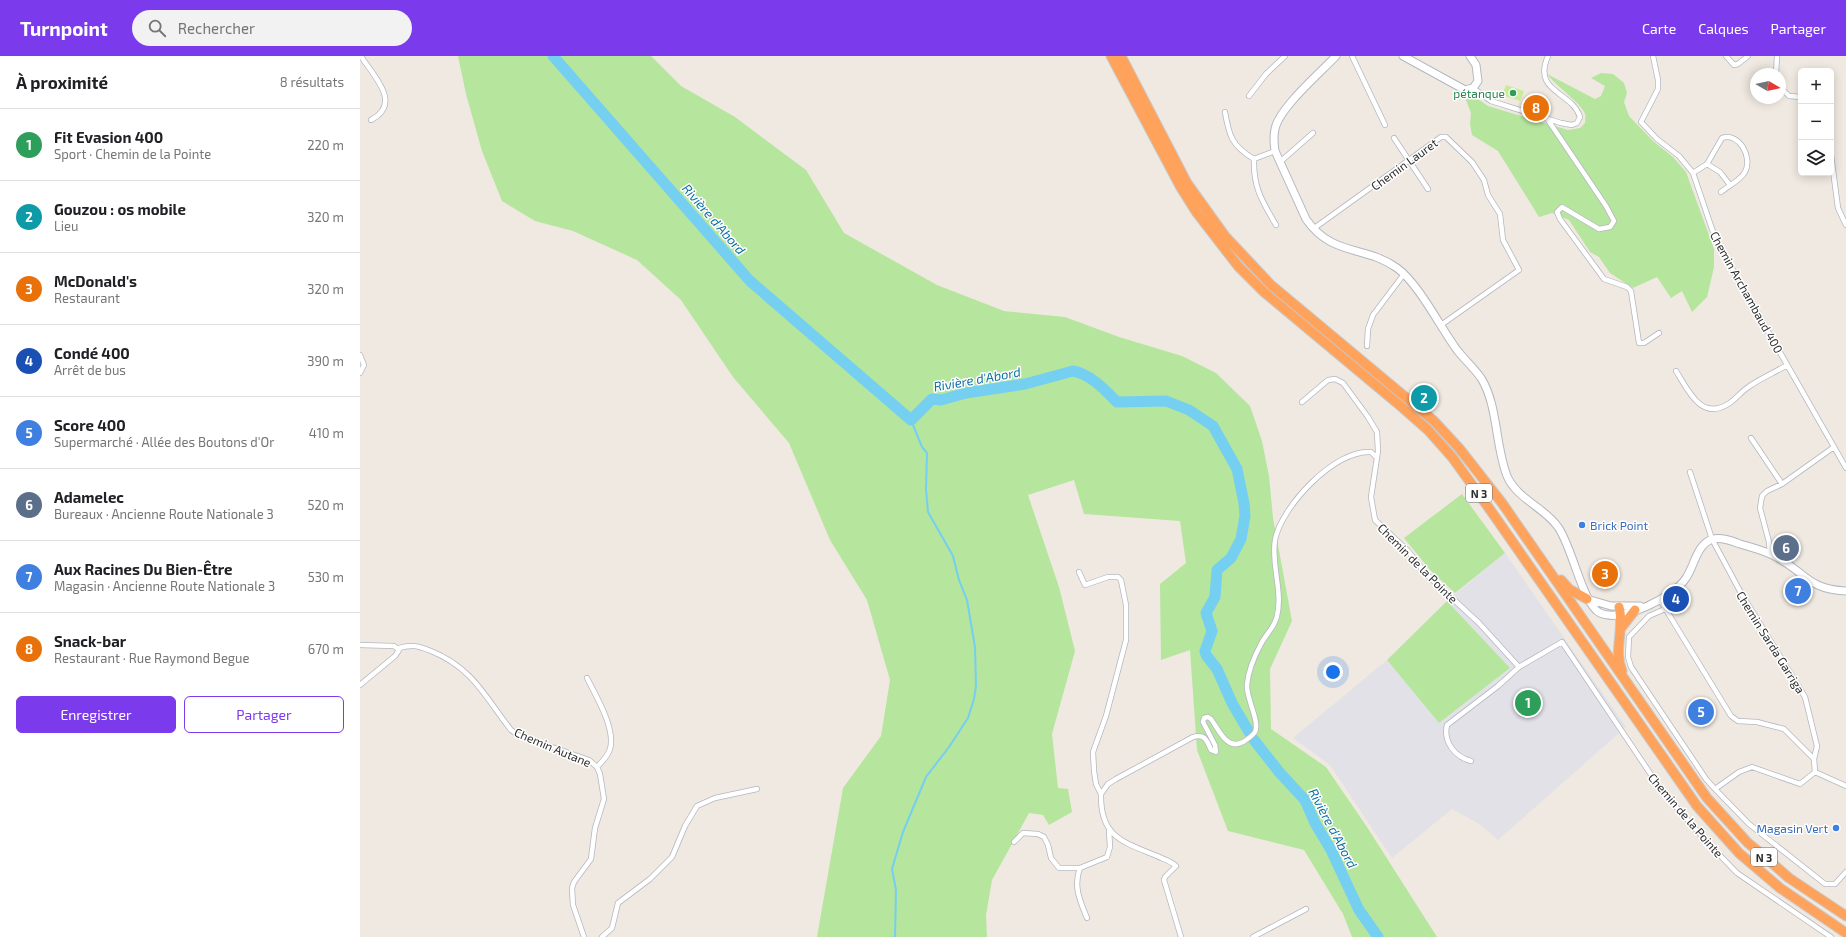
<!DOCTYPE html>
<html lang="fr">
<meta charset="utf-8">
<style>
body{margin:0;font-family:"Exo 2",sans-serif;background:#f2f2f2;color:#202124}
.controls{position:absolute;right:12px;top:12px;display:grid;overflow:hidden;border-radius:6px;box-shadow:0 2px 10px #0003}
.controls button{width:36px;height:36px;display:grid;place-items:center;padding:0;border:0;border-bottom:1px solid #e0e0e0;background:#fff;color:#202124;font:20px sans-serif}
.compass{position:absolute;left:1390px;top:12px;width:36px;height:36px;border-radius:50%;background:#fff;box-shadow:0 2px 10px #0003;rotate:99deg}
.you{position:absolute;left:973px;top:616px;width:14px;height:14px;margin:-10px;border:3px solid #fff;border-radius:50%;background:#1a73e8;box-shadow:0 0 0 6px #1a73e833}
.badge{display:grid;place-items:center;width:26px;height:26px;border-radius:50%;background:#7c3aed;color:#fff;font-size:13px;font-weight:700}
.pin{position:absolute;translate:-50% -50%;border:2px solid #fff;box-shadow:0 1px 4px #0006}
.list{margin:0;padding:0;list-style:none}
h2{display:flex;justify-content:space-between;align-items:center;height:52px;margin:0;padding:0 16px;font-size:17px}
h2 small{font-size:13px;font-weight:400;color:#757577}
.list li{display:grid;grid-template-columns:26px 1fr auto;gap:12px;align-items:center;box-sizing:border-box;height:72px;padding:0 16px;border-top:1px solid #e0e0e0}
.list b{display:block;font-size:15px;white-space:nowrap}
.list p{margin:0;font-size:13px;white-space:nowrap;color:#757577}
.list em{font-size:13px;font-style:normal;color:#757577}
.actions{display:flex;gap:8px;padding:12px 16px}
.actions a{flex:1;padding:9px 0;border:1px solid #7c3aed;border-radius:6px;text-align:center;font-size:14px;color:#7c3aed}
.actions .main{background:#7c3aed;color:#fff}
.icon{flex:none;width:22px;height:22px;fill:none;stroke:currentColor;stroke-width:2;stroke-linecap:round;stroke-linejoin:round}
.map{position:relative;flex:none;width:1486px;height:881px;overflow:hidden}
header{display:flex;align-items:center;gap:24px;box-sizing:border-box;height:56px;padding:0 20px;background:#7c3aed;color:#fff}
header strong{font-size:19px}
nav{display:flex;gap:22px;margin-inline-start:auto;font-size:14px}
.search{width:280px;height:36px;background:#f2f2f2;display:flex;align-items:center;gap:10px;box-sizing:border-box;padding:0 14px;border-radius:22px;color:#757577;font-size:15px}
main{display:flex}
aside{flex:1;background:#fff}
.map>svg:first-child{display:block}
</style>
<header>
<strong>Turnpoint</strong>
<div class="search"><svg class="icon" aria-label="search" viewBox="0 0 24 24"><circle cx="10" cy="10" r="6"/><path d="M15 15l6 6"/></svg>Rechercher</div>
<nav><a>Carte</a><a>Calques</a><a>Partager</a></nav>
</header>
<main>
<aside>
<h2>À proximité<small>8 résultats</small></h2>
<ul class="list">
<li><span class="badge" style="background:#2e9e5b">1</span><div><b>Fit Evasion 400</b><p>Sport · Chemin de la Pointe</p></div><em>220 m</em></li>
<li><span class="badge" style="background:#0f9aa8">2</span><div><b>Gouzou : os mobile</b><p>Lieu</p></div><em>320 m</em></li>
<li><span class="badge" style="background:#e8710a">3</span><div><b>McDonald's</b><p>Restaurant</p></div><em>320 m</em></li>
<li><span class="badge" style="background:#1a4fb4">4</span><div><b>Condé 400</b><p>Arrêt de bus</p></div><em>390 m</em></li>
<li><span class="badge" style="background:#3f7fe0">5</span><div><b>Score 400</b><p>Supermarché · Allée des Boutons d'Or</p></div><em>410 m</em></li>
<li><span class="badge" style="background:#5c6f8a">6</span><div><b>Adamelec</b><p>Bureaux · Ancienne Route Nationale 3</p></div><em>520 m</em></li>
<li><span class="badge" style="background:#3f7fe0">7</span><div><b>Aux Racines Du Bien-Être</b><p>Magasin · Ancienne Route Nationale 3</p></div><em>530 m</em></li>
<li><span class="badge" style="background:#e8710a">8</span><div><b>Snack-bar</b><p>Restaurant · Rue Raymond Begue</p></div><em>670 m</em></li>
</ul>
<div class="actions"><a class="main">Enregistrer</a><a>Partager</a></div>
</aside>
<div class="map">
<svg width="1486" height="881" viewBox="0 0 1486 881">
<rect width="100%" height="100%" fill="#efe9e1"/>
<path fill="#e3e1e8" d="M1145,497L1266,671L1138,784L1121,769L1092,753L1032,802L970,709L933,682L1027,604L1079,667L1150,612L1087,545Z"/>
<path fill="#b6e59e" d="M98,0H291L321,30L375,61L446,114L484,177L577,229L644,255L705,261L759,281L822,300L856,317L890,350L902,385L909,420L913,462L932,565L910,613L911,673L966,711L1007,771L1077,881H992L983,858L944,794L868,775L837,694L830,594L801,604L800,528L826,507L820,465L724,458L714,424L668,439L699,531L715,595L692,678L698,732L708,733L712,756L689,769L683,759L669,757L632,824L626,859L627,881H457L483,732L521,680L530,624L507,544L470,484L429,387L373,321L321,244L277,204L213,175L175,165L142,145L122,95L106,38Z
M1241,17L1253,18L1264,27L1267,37L1264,46L1269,60L1293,85L1313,101L1326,116L1354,193V211L1347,241L1332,256L1322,235L1311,242L1297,221L1273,232L1250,217L1239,201L1230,196L1209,164L1192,157L1179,161L1138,95L1112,79L1110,68L1111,57L1104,39L1111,35L1118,43L1128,50L1208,74L1220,72L1225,67C1225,64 1226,60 1225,58C1222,48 1195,29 1187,18L1235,43L1241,40L1245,30L1231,22Z
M1102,438L1145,497L1095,537L1070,514L1044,482Z
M1087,545L1150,612L1079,667L1027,604Z"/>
<path fill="#c9ec9a" d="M1146,29L1164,35L1160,45L1142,39Z"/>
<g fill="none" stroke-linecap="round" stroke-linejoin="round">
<path stroke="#75cff0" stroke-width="2" d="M535,881L536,834L532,813L543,776L566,721L589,691L608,662L614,643L616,630L615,591L607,544L599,524L593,500L568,456L566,433L567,397L562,391L551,364"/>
<path stroke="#75cff0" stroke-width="11" d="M193,0L390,225L551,364L572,343L581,344L606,337L665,328L713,315C730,318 744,333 757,346L806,345L829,354L853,370L877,413L884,447L885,460L881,483L871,502L857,514L855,541L846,557L852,575L845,595L846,599L857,613L872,647L889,676
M894,684L920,717L945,744L955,767L971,794L999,854L1018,881"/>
<g stroke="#b4b7c1" stroke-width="6">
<path id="street" d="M1,0C13,20 43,47 11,64
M992,0L1025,69
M1293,0L1298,24V33L1281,66L1297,83L1319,100L1333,117L1352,173L1361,193L1486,412
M1366,0L1374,9L1378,8L1388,0
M1416,18L1417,0
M1420,31L1429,40L1441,41
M1113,32L1131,45L1201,67L1212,69L1217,67L1220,61C1212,35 1172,37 1188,0
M889,40L906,18L925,0
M865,56C869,80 872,90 894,103C893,131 902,145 916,169
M1188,64L1246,150L1254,165L1250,171L1239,173L1202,151L1197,156L1200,163L1244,223L1267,231L1271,235L1279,287H1284L1299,277
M1034,82L1068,133
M1471,99L1478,152L1486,169
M894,103L915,95
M920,106L953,77
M1347,108L1360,116L1370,129
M1333,117L1347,108L1362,82C1379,76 1393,101 1385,116C1381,124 1368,130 1361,136
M953,173L1081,81H1086L1112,106L1124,124L1128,139L1140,158L1143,184L1159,214L1081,269
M1007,290L1008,273L1013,259L1044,218
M0,299L4,309L0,317
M1316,315C1328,334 1341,365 1368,348C1375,344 1380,337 1387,332C1399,323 1414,317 1427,309
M942,346L968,324L975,323L983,327L1008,361L1017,376L1018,395L1011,441L1015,464L1048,495L1066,518L1119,567L1159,611L1202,586L1302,735L1349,788L1377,817L1471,881
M1391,382L1422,428
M1330,416L1352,483L1381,537L1445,641L1457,690L1454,703L1455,716
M1410,498L1409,486L1400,452L1402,440L1407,435L1422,428L1474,391
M719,516L725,529L748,521H758L761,524L766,549V584L746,660L733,696L734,715L736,728L741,738
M1300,544L1371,660L1378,665L1397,666L1424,673L1454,703
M1305,553L1289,560L1269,581L1268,601L1271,611L1346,723L1355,733L1379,716L1392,711L1440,728L1455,716
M0,589L34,590L39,594L35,600L0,629
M39,592C52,588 58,590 71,595C113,612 125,641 151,674L158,679L229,704L237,711L240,718L244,743L235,772L231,803L214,826L212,832L213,849L224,881
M227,622C236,640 256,673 250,693C248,700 242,706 237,711
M1111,705C1095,701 1083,686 1087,669L1138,630L1159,611
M1455,716L1486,730
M1355,733L1389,768L1465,828H1475L1486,816
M654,786L663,777L678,778L684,781L688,789L691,802L699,812H720
M727,862C720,845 713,830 720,812L747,801L750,791L749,774
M242,881L252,872L258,847L290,823L312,801L325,770L337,750L355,742L397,733
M821,881L804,824L805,821L816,810C811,805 803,803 797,800C763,786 740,781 741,738L748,728L756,723L833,681C844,677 847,684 851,694L856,696L855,689L843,666L844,662L848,661L851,663C859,674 867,695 883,686C888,683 892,680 895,676C900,665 886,642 887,629C888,616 895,599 901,588C906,578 915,571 917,560C923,535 911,509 915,484C921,451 975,393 1011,396L1016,401
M893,881L946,853"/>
</g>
<g stroke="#b4b7c1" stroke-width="9">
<path id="secondary" d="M976,0C960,17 919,52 915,73C913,81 914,88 915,95L946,163C972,201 1005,189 1037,212C1059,228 1080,271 1097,294C1104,303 1114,312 1121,322C1138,349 1135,389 1147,420C1157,443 1184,451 1198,471C1212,490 1223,549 1240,557C1262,567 1314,541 1326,522C1334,511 1337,487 1353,483C1362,481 1372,485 1380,488C1393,492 1407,495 1418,502C1447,518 1448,533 1486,535
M1043,0L1105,34L1113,32L1118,25L1116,9L1110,0
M1227,543L1251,550H1280"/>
</g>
<g stroke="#c9c9c9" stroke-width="11">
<path id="highway" d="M751,0L820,130L837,157L878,210L904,236L1043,352L1068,374L1092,401L1131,455L1337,750L1379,797L1420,832L1486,877
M761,0L827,127L865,180L911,229L1074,365L1099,392L1142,447L1347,742L1388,787L1404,800L1429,822L1486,860
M1201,524L1209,533L1227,543
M1259,551C1265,572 1253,594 1262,615
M1261,572L1275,554"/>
</g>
<use href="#street" stroke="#fff" stroke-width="4.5"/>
<use href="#secondary" stroke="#fff" stroke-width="7"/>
<use href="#highway" stroke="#ffa35c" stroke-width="9"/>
</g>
<circle fill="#2e9e5b" stroke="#fff" stroke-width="1.5" cx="1153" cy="37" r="4"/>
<g fill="#3f7fe0" stroke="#fff" stroke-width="1.5">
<circle cx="1222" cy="469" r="4"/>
<circle cx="1476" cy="772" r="4"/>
</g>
<g text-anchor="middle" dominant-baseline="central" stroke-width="3" stroke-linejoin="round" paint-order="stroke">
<g fill="#fff" stroke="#6d6d6d" stroke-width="1">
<rect x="1106" y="428" width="26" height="18" rx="3"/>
<rect x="1391" y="792" width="26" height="18" rx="3"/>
</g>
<g font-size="11" font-weight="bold" fill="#2e2e2e">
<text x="1119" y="437">N 3</text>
<text x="1404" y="801">N 3</text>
</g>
<g font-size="12" fill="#27864d" stroke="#fff" text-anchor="end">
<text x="1145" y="37">pétanque</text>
</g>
<g font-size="12" fill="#2e2e2e" stroke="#fff">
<text transform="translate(1044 108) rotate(-36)">Chemin Lauret</text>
<text transform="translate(1387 236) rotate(61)">Chemin Archambaud 400</text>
<text transform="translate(1058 507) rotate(45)">Chemin de la Pointe</text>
<text transform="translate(1411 586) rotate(58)">Chemin Sarda Garriga</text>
<text transform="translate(193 691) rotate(23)">Chemin Autane</text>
<text transform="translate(1326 759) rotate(49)">Chemin de la Pointe</text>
</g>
<g font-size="12" fill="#366cbe" stroke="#fff" text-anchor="start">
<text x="1230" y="469">Brick Point</text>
<text x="1468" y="772" text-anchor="end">Magasin Vert</text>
</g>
<g font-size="13" font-style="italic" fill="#0d6fa3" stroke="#fff">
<text transform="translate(354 163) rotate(49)">Rivière d'Abord</text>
<text transform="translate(617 323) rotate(-10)">Rivière d'Abord</text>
<text transform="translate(973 772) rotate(62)">Rivière d'Abord</text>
</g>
</g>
</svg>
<div class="controls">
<button>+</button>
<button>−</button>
<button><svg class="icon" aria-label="layers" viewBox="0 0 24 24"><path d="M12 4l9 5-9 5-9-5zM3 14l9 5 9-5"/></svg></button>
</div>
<svg class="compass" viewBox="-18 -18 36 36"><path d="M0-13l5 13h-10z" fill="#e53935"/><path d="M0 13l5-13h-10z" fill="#757577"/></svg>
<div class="you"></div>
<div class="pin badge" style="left:1168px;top:647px;background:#2e9e5b">1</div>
<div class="pin badge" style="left:1064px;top:342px;background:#0f9aa8">2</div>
<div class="pin badge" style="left:1245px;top:518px;background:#e8710a">3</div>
<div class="pin badge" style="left:1316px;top:543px;background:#1a4fb4">4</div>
<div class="pin badge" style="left:1341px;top:656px;background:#3f7fe0">5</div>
<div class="pin badge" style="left:1426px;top:492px;background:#5c6f8a">6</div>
<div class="pin badge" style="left:1438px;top:535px;background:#3f7fe0">7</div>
<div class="pin badge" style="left:1176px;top:52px;background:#e8710a">8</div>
</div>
</main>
